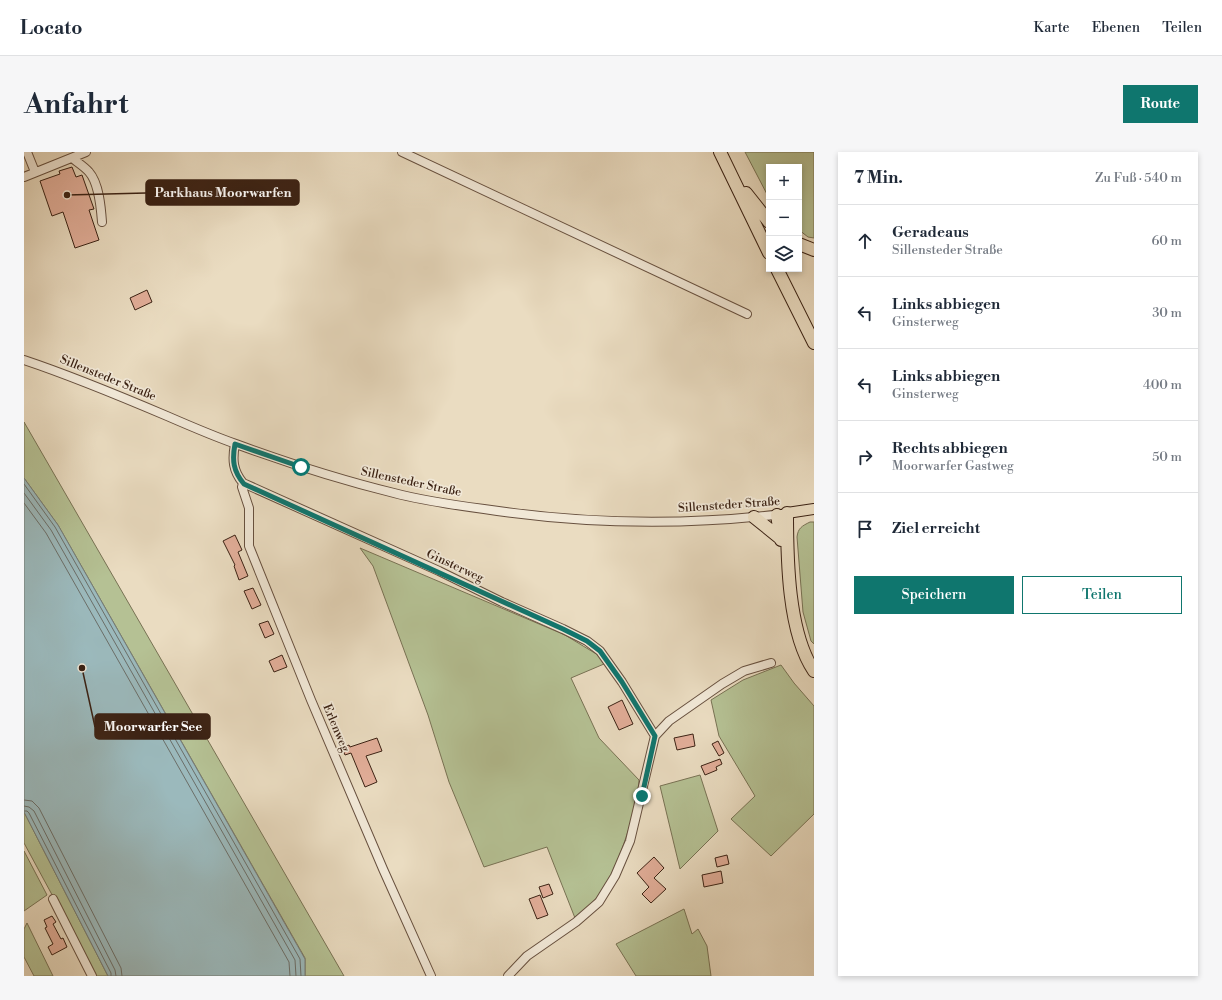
<!DOCTYPE html>
<html lang="de">
<meta charset="utf-8">
<style>
body{margin:0;font-family:"Libre Bodoni",serif;background:#f6f6f7;color:#1f2937}
.controls{position:absolute;right:12px;top:12px;display:grid;overflow:hidden;border-radius:0px;box-shadow:0 2px 6px #0003}
.controls button{width:36px;height:36px;display:grid;place-items:center;padding:0;border:0;border-bottom:1px solid #e0e1e3;background:#fff;color:#1f2937;font:20px sans-serif}
.stop{position:absolute;width:12px;height:12px;margin:-9px;border:3px solid #0f766e;border-radius:50%;background:#fff}
.stop.end{background:#0f766e;border-color:#fff;box-shadow:0 1px 4px #0008}
.list{margin:0;padding:0;list-style:none}
h2{display:flex;justify-content:space-between;align-items:center;height:52px;margin:0;padding:0 16px;font-size:17px}
h2 small{font-size:13px;font-weight:400;color:#747a83}
.list li{display:grid;grid-template-columns:26px 1fr auto;gap:12px;align-items:center;box-sizing:border-box;height:72px;padding:0 16px;border-top:1px solid #e0e1e3}
.list b{display:block;font-size:15px;white-space:nowrap}
.list p{margin:0;font-size:13px;white-space:nowrap;color:#747a83}
.list em{font-size:13px;font-style:normal;color:#747a83}
.actions{display:flex;gap:8px;padding:12px 16px}
.actions a{flex:1;padding:9px 0;border:1px solid #0f766e;border-radius:0px;text-align:center;font-size:14px;color:#0f766e}
.actions .main{background:#0f766e;color:#fff}
.icon{flex:none;width:22px;height:22px;fill:none;stroke:currentColor;stroke-width:2;stroke-linecap:round;stroke-linejoin:round}
.map{position:relative;flex:none;width:790px;height:824px;overflow:hidden;border-radius:0px}
header{display:flex;align-items:center;gap:24px;box-sizing:border-box;height:56px;padding:0 20px;background:#fff;border-bottom:1px solid #e0e1e3}
header strong{font-size:19px}
nav{display:flex;gap:22px;margin-inline-start:auto;font-size:14px}
.intro{display:flex;align-items:center;justify-content:space-between;box-sizing:border-box;height:96px;padding:0 24px}
h1{margin:0;font-size:28px}
.button{padding:10px 18px;border-radius:0px;background:#0f766e;color:#fff;font-size:14px;font-weight:700}
main{display:flex;gap:24px;padding:0 24px}
aside{flex:1;background:#fff;border-radius:0px;box-shadow:0 2px 6px #0003}
.map>svg:first-child{display:block}
</style>
<header>
<strong>Locato</strong>
<nav><a>Karte</a><a>Ebenen</a><a>Teilen</a></nav>
</header>
<div class="intro"><h1>Anfahrt</h1><a class="button">Route</a></div>
<main>
<div class="map">
<svg width="790" height="824" viewBox="0 0 790 824">
<rect width="100%" height="100%" fill="#eadcc1"/>
<filter id="stains"><feTurbulence type="fractalNoise" baseFrequency=".005" numOctaves="4"/><feColorMatrix values="0 0 0 0 .2 0 0 0 0 .09 0 0 0 0 .02 0 0 0 .5 -.17"/></filter>
<radialGradient id="worn" r=".72"><stop offset=".6" stop-color="#630" stop-opacity="0"/><stop offset="1" stop-color="#630" stop-opacity=".3"/></radialGradient>
<path fill="#b5c194" stroke="#787254" d="M721,0H790V86L784,85L775,78V15H745V46Z
M0,270L320,824H281V806L34,373L0,326Z
M786,370H790V492L787,489L779,460L773,385C774,376 778,374 786,370Z
M336,396L541,483L574,503L580,512L547,526L575,586L615,628C614,636 614,644 613,652C611,659 608,666 606,673C596,705 581,747 551,766L523,695L460,715L425,630L404,563L349,414Z
M757,513L770,531L790,554V662L747,704L707,667L731,644L695,584L687,548L719,528Z
M676,623L694,679L656,717L636,634Z
M0,660L84,824H72L0,691Z
M0,699L23,743L0,759Z
M660,757L668,782L674,777L683,794L687,824H612L592,792Z
M3,771L29,824H10L0,805V777Z"/>
<path fill="#9bb9bc" stroke="#757d79" d="M0,326L34,373L281,807V824H84L0,660Z"/>
<g fill="none" stroke-linecap="round" stroke-linejoin="round">
<path stroke="#6b6e68" stroke-width="1" d="M0,332L31,375L276,807L277,824
M0,341L27,378L271,808L272,824
M0,351L22,381L265,810L266,824
M0,648L8,649L15,656L97,816L98,824
M0,654L5,655L10,659L91,818L92,824
M0,659H3L5,661L87,821V824"/>
</g>
<path fill="#e2ae99" stroke="#3b2214" d="M48,15L52,25L58,23L70,57L65,58L75,88L51,96L39,60L28,64L16,29L36,22L35,19Z
M123,138L128,150L111,158L106,146Z
M211,383L218,398L214,400L224,424L215,428L210,414L211,413L199,389Z
M229,436L237,453L228,457L220,439Z
M244,469L250,482L241,486L235,472Z
M258,503L263,515L250,520L245,509Z
M598,548L609,572L595,578L584,555Z
M669,582L671,594L653,598L650,586Z
M353,586L358,599L342,604L353,630L341,635L327,601L321,603L318,596L325,593L326,595Z
M694,589L700,601L695,604L688,592Z
M696,607L698,612L692,615L693,618L681,623L677,614Z
M703,703L705,712L693,715L691,706Z
M630,705L640,716L630,726L642,737L627,751L618,742L625,735L613,721Z
M697,719L699,731L680,735L678,723Z
M525,732L529,742L519,746L515,735Z
M516,743L524,763L513,767L505,747Z
M28,764L32,770L29,772L37,787L39,786L43,795L28,803L24,795L29,792L21,776L23,775L20,768Z"/>
<g fill="none" stroke-linecap="round" stroke-linejoin="round">
<g stroke="#67503f" stroke-width="10">
<path id="minor" d="M3,0L11,20
M378,0L723,162
M48,6C53,10 61,15 65,20C75,31 77,56 78,70
M0,25L62,0
M0,208C48,224 96,244 143,264C166,274 189,284 212,292C264,311 317,328 370,341C400,349 430,353 460,357C559,372 658,374 758,362
M211,292C208,308 209,319 219,331L415,419L478,450L539,477L563,489L576,499L598,530L631,584
M219,331L218,335L225,356V394L287,548L359,717L407,824
M29,747L68,824
M484,824L503,804L552,770L575,750L591,724L606,689L631,584L645,569L698,532L720,519L747,511"/>
</g>
<g stroke="#3b2214" stroke-width="12">
<path id="major" d="M763,361L790,357"/>
</g>
<g stroke="#3b2214" stroke-width="14">
<path id="highway" d="M696,0L745,101
M722,41L745,70
M775,92L790,98
M753,117L790,191
M763,361C763,407 764,481 790,519
M753,363L757,388
M730,365L756,386"/>
</g>
<use href="#minor" stroke="#f1e8d7" stroke-width="8"/>
<use href="#major" stroke="#eadcc1" stroke-width="10"/>
<use href="#highway" stroke="#eadcc1" stroke-width="12"/>
</g>
<g fill="none" stroke-linecap="round" stroke-linejoin="round">
<path stroke="#0f766e" stroke-width="5" d="M277,315L211,292C208,308 209,319 220,332L539,477L563,489L576,499L598,530L631,584L618,644"/>
</g>
<g text-anchor="middle" dominant-baseline="central" stroke-width="3.5" stroke-linejoin="round" paint-order="stroke">
<g font-size="12" fill="#3b2214" stroke="#f1e8d7">
<text transform="translate(84 226) rotate(22)">Sillensteder Straße</text>
<text transform="translate(387 330) rotate(12)">Sillensteder Straße</text>
<text transform="translate(705 353) rotate(-4)">Sillensteder Straße</text>
<text transform="translate(431 414) rotate(25)">Ginsterweg</text>
<text transform="translate(312 576) rotate(67)">Erlenweg</text>
</g>
</g>
<path fill="none" stroke="#3b2214" stroke-width="1.5" d="M43 43L122 41M58 516L71 575"/>
<g fill="#3b2214" stroke="#f1e8d7" stroke-width="1.5">
<circle cx="43" cy="43" r="4"/>
<circle cx="58" cy="516" r="4"/>
</g>
<g fill="#3b2214" stroke="#3b2214" stroke-width="1.5">
<rect x="122" y="28" width="153" height="25" rx="4"/>
<rect x="71" y="562" width="115" height="25" rx="4"/>
</g>
<g font-size="13" text-anchor="middle" font-weight="bold" fill="#fff">
<text x="199" y="45">Parkhaus Moorwarfen</text>
<text x="129" y="579">Moorwarfer See</text>
</g>
<rect width="100%" height="100%" filter="url(#stains)"/>
<rect width="100%" height="100%" fill="url(#worn)"/>
</svg>
<div class="controls">
<button>+</button>
<button>−</button>
<button><svg class="icon" aria-label="layers" viewBox="0 0 24 24"><path d="M12 4l9 5-9 5-9-5zM3 14l9 5 9-5"/></svg></button>
</div>
<div class="stop" style="left:277px;top:315px"></div>
<div class="stop end" style="left:618px;top:644px"></div>
</div>
<aside>
<h2>7 Min.<small>Zu Fuß · 540 m</small></h2>
<ul class="list">
<li><svg class="icon" aria-label="ahead" viewBox="0 0 24 24"><path d="M12 20V5M6 11l6-6 6 6"/></svg><div><b>Geradeaus</b><p>Sillensteder Straße</p></div><em>60 m</em></li>
<li><svg class="icon" aria-label="left" viewBox="0 0 24 24"><path d="M17 20v-9H6M10 6l-5 5 5 5"/></svg><div><b>Links abbiegen</b><p>Ginsterweg</p></div><em>30 m</em></li>
<li><svg class="icon" aria-label="left" viewBox="0 0 24 24"><path d="M17 20v-9H6M10 6l-5 5 5 5"/></svg><div><b>Links abbiegen</b><p>Ginsterweg</p></div><em>400 m</em></li>
<li><svg class="icon" aria-label="right" viewBox="0 0 24 24"><path d="M7 20v-9h11M14 6l5 5-5 5"/></svg><div><b>Rechts abbiegen</b><p>Moorwarfer Gastweg</p></div><em>50 m</em></li>
<li><svg class="icon" aria-label="arrive" viewBox="0 0 24 24"><path d="M6 21V4h12l-3 4 3 4H6"/></svg><div><b>Ziel erreicht</b></div></li>
</ul>
<div class="actions"><a class="main">Speichern</a><a>Teilen</a></div>
</aside>
</main>
